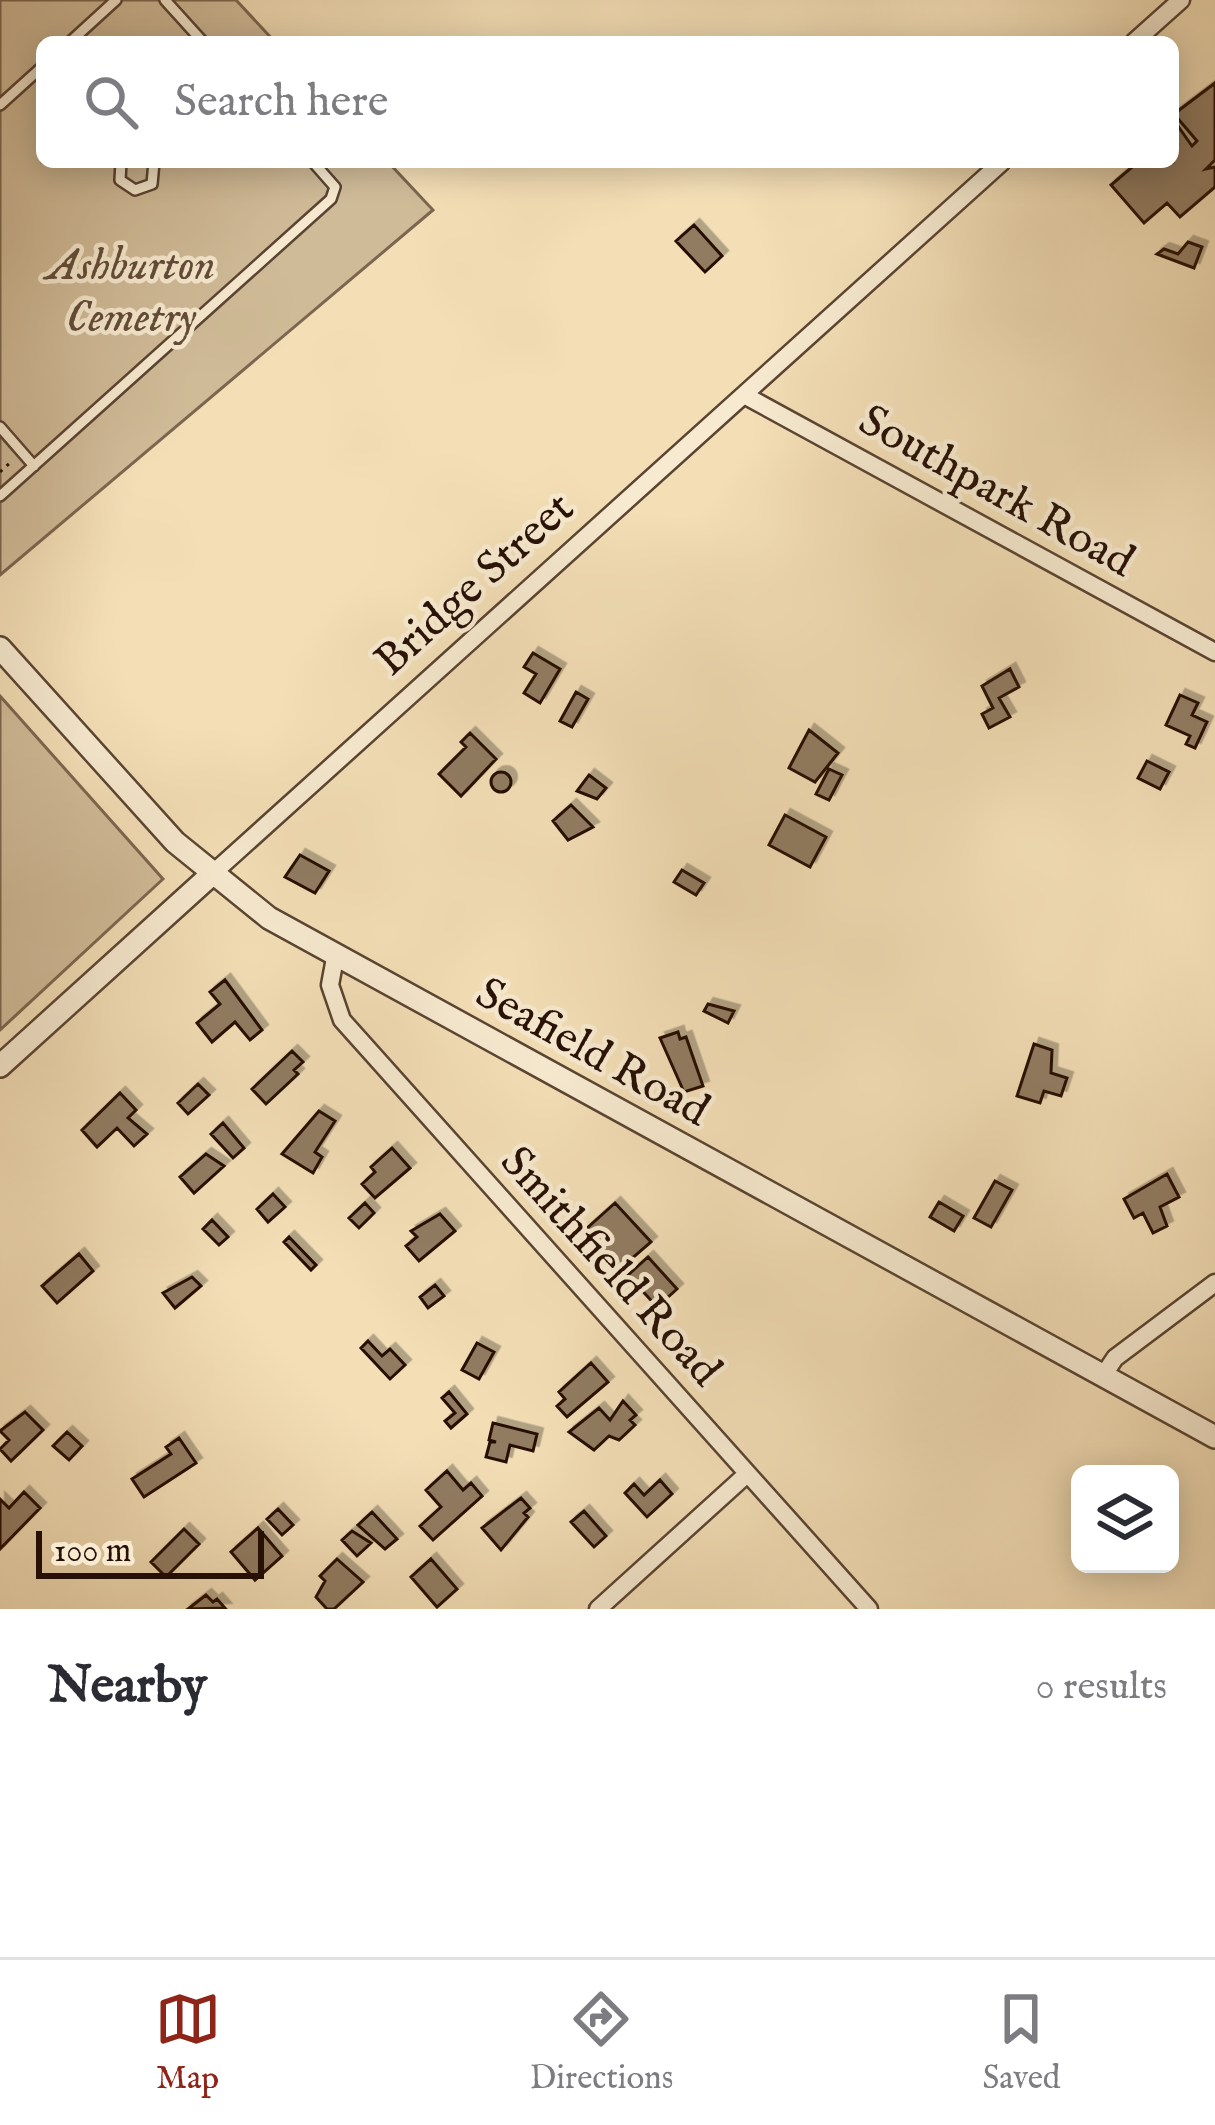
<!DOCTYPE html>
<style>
body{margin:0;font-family:"IM FELL English",serif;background:#f2f2f3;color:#2b2b33}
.controls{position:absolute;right:36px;bottom:36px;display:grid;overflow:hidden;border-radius:18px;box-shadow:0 6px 30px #0003}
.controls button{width:108px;height:108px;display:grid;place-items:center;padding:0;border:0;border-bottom:3px solid #e1e1e2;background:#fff;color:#2b2b33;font:60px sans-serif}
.scale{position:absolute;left:36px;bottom:30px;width:228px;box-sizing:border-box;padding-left:12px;border:6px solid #271006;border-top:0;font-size:33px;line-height:42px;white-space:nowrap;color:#271006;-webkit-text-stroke:9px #f7ead0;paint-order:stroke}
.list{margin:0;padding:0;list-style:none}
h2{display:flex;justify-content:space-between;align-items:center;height:156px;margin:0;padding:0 48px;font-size:51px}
h2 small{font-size:39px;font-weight:400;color:#7c7c81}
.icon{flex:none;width:66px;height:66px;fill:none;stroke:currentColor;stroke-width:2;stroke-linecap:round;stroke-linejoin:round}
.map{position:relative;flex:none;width:1215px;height:1609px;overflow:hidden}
.search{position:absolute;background:#fff;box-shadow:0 6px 30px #0003;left:36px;right:36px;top:36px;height:132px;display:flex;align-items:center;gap:30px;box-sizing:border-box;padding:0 42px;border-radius:18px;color:#7c7c81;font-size:45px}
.sheet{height:348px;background:#fff}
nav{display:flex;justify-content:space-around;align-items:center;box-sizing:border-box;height:168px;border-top:3px solid #e1e1e2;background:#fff;font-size:33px;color:#7c7c81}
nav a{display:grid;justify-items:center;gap:6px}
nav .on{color:#8f2418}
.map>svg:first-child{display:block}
</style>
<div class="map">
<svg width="1215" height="1609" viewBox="0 0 1215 1609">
<defs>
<filter id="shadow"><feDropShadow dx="5.5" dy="-5.5" stdDeviation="0" flood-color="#0004"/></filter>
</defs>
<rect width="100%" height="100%" fill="#f3deb6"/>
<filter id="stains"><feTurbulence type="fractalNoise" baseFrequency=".00167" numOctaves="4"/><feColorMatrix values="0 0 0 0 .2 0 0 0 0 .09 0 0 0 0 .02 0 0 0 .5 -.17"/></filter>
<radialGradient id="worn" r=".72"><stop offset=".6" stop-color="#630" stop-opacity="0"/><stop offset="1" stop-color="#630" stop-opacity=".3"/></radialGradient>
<path fill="#d0bb98" stroke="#7c664f" stroke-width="3" d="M0,0H236L275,42H42V162H388L433,210L0,575Z
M0,696L163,879L0,1030Z"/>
<path fill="#917b62" stroke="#271006" stroke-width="3" filter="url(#shadow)" d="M1215,83V160L1206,169L1215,167V187L1180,217L1167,203L1144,223L1111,185L1138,162H1173V119L1192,146L1197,141L1174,114Z
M694,225L722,256L705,272L676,241Z
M1188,242L1202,247L1194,268L1157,254L1164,249L1178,254Z
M533,653L560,669L540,703L524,693L536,674L524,667Z
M1010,669L1019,687L999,698L1010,717L989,728L982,714L993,708L982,686Z
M576,692L588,699L572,727L560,721Z
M1180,695L1198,703L1192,715L1207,722L1195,748L1186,744L1190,736L1166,725Z
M809,730L838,753L815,782L789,768Z
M470,733L496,759L461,796L439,774L466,747L461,742Z
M1147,761L1169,772L1160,789L1138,778Z
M829,769L842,775L829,800L816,794Z
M491 782a10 10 0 1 1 20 0a10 10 0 1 1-20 0Z
M589,775L606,788L597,799L577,791Z
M571,805L593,827L568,840L553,821Z
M785,815L826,837L810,867L769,845Z
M300,855L329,871L315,893L285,877Z
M682,870L704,883L696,895L674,882Z
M225,980L262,1030L250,1040L235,1022L212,1042L197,1023L220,1004L210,992Z
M708,1004L734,1011L728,1023L704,1011Z
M678,1032L680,1039L686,1037L703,1086L684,1092L660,1038Z
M1034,1044L1052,1050L1051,1073L1067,1078L1061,1096L1044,1091L1040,1103L1017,1096Z
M292,1051L303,1062L294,1070L298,1074L266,1104L252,1089Z
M198,1084L209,1095L188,1114L178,1103Z
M120,1093L136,1110L128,1118L147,1134L134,1146L117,1128L97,1147L82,1130Z
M319,1111L335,1121L315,1152L322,1157L313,1173L282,1154Z
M223,1123L244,1148L233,1158L211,1134Z
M392,1148L410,1168L375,1198L362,1184L375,1172L371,1167Z
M206,1154L224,1166L194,1193L180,1177Z
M1167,1174L1179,1197L1160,1207L1167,1226L1153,1233L1143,1213L1134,1218L1124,1199Z
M995,1181L1012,1190L991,1227L974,1218Z
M273,1194L285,1207L268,1222L257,1209Z
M939,1202L963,1216L954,1231L930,1217Z
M365,1203L374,1213L359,1228L349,1218Z
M615,1203L651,1242L621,1268L586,1229Z
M440,1214L455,1231L419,1261L406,1246L417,1237L411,1231Z
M212,1220L228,1237L219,1245L203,1229Z
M289,1237L316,1265L311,1270L284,1242Z
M79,1254L93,1271L57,1303L42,1286Z
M648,1257L677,1289L657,1307L628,1275Z
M192,1277L201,1286L175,1308L163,1293Z
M435,1285L444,1296L428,1308L420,1297Z
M368,1341L382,1356L390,1349L405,1365L390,1379L361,1348Z
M477,1343L494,1352L479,1379L462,1370Z
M591,1363L608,1382L567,1417L557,1406L565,1399L559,1392Z
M449,1392L467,1414L451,1428L445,1421L455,1413L442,1398Z
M623,1401L636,1415L630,1420L635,1425L619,1440L609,1436L594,1450L569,1432L599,1408L610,1420Z
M25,1412L43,1430L11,1461L0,1449L9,1440L0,1431Z
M493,1423L537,1434L533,1451L510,1445L506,1462L486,1457L490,1442H496L489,1440Z
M67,1432L82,1446L69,1460L53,1446Z
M179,1438L196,1463L144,1497L132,1479L171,1454L166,1447Z
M447,1471L463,1490L471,1483L482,1496L433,1540L420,1526L441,1507L426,1490Z
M660,1480L672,1494L647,1517L625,1493L634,1484L644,1495Z
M24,1492L40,1508L0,1549V1499L9,1508Z
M521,1498L530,1508L524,1513L528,1517L501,1550L482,1528Z
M278,1509L293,1525L282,1535L267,1519Z
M584,1511L606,1536L594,1547L571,1522Z
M372,1512L397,1539L385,1549L358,1525Z
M258,1528L282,1556L255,1580L231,1552Z
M184,1529L199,1544L166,1577L151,1562Z
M352,1531L371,1543L357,1556L342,1540Z
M337,1559L363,1582L334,1609H327L316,1597L325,1581L320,1576Z
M431,1559L457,1589L437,1607L411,1577Z
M206,1595L213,1602L217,1599L225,1608L188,1609Z"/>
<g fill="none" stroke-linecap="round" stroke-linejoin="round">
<g stroke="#5a4432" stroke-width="14">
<path id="service" d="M165,0L203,42
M70,42L116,0
M0,105L42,67
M121,162L120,180L135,190L152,184L154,162
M0,427L34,466
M0,496L331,199L335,187L313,162"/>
</g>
<g stroke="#5a4432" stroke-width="21">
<path id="minor" d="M1134,42L1181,0
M744,395L1215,652
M211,875L1002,162
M335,958L330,985L342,1020L869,1609
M1103,1376L1115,1358L1215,1283
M598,1609L747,1474"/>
</g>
<g stroke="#5a4432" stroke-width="26">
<path id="tertiary" d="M0,648L175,842L269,918L1215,1437
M0,1066L211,875"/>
</g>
<path stroke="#271006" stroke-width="3" stroke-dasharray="3 6" stroke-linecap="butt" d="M0,472L12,461"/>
<use href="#service" stroke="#f7ead0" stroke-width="9"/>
<use href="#minor" stroke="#f7ead0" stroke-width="16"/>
<use href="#tertiary" stroke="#f7ead0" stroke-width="21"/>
</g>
<g text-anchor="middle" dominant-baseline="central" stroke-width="9" stroke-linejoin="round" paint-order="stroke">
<g font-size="45" font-style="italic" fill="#624c39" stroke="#f7ead0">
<text x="131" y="266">Ashburton<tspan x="131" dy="52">Cemetry</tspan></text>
</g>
<g font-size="45" fill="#271006" stroke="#f7ead0">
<text transform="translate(996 492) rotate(29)">Southpark Road</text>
<text transform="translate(475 585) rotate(-42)">Bridge Street</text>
<text transform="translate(592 1053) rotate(29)">Seafield Road</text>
<text transform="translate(610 1267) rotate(48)">Smithfield Road</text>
</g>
</g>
<rect width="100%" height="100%" filter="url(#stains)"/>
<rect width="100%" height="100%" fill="url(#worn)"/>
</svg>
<div class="controls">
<button><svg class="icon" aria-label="layers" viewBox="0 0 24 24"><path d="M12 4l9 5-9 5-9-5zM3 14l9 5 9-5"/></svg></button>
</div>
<div class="scale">100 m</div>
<div class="search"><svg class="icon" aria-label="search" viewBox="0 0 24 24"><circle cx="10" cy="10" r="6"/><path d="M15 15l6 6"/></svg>Search here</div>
</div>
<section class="sheet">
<h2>Nearby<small>0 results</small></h2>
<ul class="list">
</ul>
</section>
<nav>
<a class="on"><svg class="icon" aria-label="map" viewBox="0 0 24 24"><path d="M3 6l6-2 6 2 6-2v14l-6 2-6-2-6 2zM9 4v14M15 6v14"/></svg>Map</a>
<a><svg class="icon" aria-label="directions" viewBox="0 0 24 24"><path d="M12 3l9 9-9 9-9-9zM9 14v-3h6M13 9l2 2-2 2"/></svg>Directions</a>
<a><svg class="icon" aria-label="saved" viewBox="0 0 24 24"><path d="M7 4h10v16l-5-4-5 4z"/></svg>Saved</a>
</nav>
